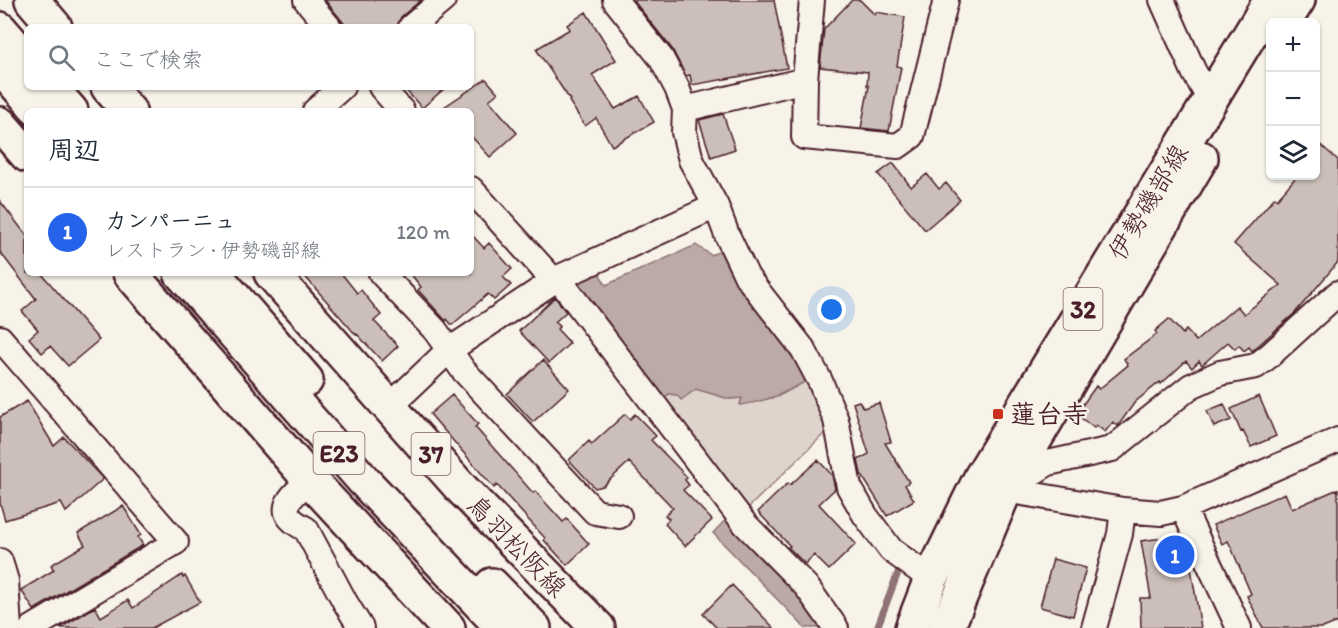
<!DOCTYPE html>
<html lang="ja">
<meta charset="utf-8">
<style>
body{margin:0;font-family:Itim,"Klee One",sans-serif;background:#f6f6f7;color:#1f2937}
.controls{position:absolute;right:18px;top:18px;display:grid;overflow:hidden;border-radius:9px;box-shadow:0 2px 4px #0004}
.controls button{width:54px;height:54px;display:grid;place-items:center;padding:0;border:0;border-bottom:2px solid #e0e1e3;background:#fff;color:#1f2937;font:30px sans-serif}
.you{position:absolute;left:832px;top:310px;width:21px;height:21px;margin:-15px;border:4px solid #fff;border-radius:50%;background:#1a73e8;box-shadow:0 0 0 9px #1a73e833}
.badge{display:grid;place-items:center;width:39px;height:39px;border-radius:50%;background:#2563eb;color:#fff;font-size:20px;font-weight:700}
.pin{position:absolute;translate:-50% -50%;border:3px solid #fff;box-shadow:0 2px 6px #0006}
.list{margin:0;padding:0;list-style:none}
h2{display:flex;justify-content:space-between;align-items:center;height:78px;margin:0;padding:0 24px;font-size:26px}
h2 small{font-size:20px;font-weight:400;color:#747a83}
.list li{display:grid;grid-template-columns:39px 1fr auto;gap:18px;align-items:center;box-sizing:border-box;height:90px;padding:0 24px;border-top:2px solid #e0e1e3}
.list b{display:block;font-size:22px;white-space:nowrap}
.list p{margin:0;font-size:20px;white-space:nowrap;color:#747a83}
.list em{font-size:20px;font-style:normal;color:#747a83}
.icon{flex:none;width:33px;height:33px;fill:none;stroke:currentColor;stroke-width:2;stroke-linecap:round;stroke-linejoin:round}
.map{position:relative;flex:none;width:1338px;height:628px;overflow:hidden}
.search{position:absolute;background:#fff;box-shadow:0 2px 4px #0004;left:24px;top:24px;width:450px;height:66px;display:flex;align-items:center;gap:15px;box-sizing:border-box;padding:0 21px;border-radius:9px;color:#747a83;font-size:22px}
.panel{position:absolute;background:#fff;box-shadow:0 2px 4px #0004;left:24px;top:108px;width:450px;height:168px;border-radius:9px}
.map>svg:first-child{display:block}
</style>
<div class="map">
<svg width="1338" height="628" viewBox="0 0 1338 628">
<rect width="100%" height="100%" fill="#f7f3e8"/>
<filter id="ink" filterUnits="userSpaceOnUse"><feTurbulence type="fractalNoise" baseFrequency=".0167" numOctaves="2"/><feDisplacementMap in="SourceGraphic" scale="12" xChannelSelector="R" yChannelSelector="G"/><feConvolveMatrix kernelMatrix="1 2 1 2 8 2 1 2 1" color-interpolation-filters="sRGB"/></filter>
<g filter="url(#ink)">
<path fill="#ded4cc" stroke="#947a7c" stroke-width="1.5" d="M808,380L825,422L824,434L747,509L658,401L669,394L677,395L681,399L696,389L729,399L742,398L740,404L777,397Z"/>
<path fill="#bcaaa7" stroke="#8e7275" stroke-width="1.5" d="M696,245L711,255L723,250L795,356L808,380C783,394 768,401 740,405L742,398L729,399L696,389L681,400L677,395L669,394L658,401L572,284L598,271L606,285Z
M729,516L829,628H805L713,533Z"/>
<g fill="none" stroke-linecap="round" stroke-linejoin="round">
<path stroke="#8e7275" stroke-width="7" d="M877,628L899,570"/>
</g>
<path fill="#ccbfb9" stroke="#4a1f2b" stroke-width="1.5" d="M325,0H421L401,17L397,27H347Z
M633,0H774L787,68L692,85L690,75L686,76L672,49Z
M852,0H860L875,15L876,12L905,17L897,66L901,67L889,131L861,128L869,86H867L868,72L820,67L824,29Z
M586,12L616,60L592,75L615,109L639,96L654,122L612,146L596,118L585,126L569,101L570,100L536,49L570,29L567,25Z
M486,79L498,93L489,100L517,133L490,157L471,136V111H438Z
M403,87H446L422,108Z
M723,114L735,149L711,157L699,120Z
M1316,141L1338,160V262L1295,313L1252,351L1249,347L1244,351L1239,345L1235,349L1228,342L1202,365L1199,361L1192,368L1186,361L1161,384L1160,382L1135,402L1118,426L1113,422L1105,432L1096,425L1094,428L1076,414L1096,386L1099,389L1128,365L1124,359L1157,334L1155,331L1169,319L1183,334L1186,330L1196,341L1237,306L1244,314L1281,285L1234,244L1275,197L1277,199L1297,176H1316Z
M893,163L911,187L927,174L939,189L946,183L960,200L925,230L878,174Z
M0,201L27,236V273H41L99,340L68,366L50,346L42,353L29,338L38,330L22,311L36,299L0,252Z
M471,234L484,248L489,243L512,269L503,277L511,285L494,300L488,294L452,325L447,319L446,321L418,290L421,287L410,273H471Z
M302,273H341L357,293L361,290L381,315L374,321L398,346L382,361L357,334L356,335Z
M555,297L566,312L555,322L560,326L557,329L570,343L549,363L519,331Z
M543,360L569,389L533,422L507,394Z
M452,395L478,424L475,427L533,493L535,491L563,522L567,519L589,544L567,565L544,540L545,538L497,485L494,488L430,414Z
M1259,396L1276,436L1251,447L1243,431L1241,432L1231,409Z
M27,401L54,446L64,437L103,479L66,512L61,503L5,520L0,503V417Z
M859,401L863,408L879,403L891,442L885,443L909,482L905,485L914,500L887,516L861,474L858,460L869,454L853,403Z
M1224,404L1231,420L1214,427L1207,411Z
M625,414L630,419L635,414L656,436L651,440L687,477L685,480L689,485L683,490L712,520L685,546L665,524L669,519L665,515L673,508L629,462L603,486L595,488L569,460L589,441L592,444Z
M818,460L832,475L835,489L819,504L856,544L829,570L814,555L805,564L788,547L790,546L758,512L788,483L790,485Z
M1338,489V622L1323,628H1263L1247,596L1251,594L1231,547L1228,541L1222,544L1213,525L1285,493L1292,509Z
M123,506L141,535L138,537L143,545L34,610L21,590L54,570L51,565L85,545L78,533Z
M1162,538L1163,543L1182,539L1188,551L1201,628H1141L1140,598H1151L1141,541Z
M1053,559L1086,568L1073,616L1040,607Z
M182,575L183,578L185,576L200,602L152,628H60L95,607L101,617L128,600L133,608Z
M732,585L774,628H717L703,614Z"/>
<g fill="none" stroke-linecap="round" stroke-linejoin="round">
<g stroke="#4a1f2b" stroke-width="28">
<path id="minor" d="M306,0L329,27
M615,0L661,58L677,88L685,109L684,132L691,160L716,206L727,235L747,277L803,349L820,381L836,420L849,487L865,515L891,550L931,579
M812,0L805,80L804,137L898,146L912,136L946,0
M1162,0L1194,72L1210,100
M411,27L443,0
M381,87L402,111
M685,109L805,80
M315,111L342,87
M471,189L555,282
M381,273L435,330L463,370L595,512L619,516
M558,278L745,524L806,586L836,628
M0,338L176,542L32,628
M389,407L448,351L558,278L716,206
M310,480C289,498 272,512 306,529L345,602L361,628
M1000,488L1005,490L1123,510L1161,513L1183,508L1338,440
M1007,489L1048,463L1112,449L1191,386L1220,373L1256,366L1270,355L1338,293
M1183,508L1239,628
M0,561L6,581L9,628
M1094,628L1120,534L1123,510"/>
</g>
<g stroke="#4a1f2b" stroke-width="38">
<path id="primary" d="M32,0L55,27
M1284,22L1298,0
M108,87L129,111
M0,124L27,155
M130,273L310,480L448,628
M271,273L461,488L598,628
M912,628L931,579L981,477L1271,0
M947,628L1005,490L1201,158"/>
</g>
<g stroke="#4a1f2b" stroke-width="38">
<path id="motorway" d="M0,29L27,60
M0,66L39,111
M50,87L71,111
M181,273L364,481L503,628
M213,273L306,380
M492,585L534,628"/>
</g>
<use href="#minor" stroke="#f7f3e8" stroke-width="24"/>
<use href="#primary" stroke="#f7f3e8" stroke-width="33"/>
<use href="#motorway" stroke="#f7f3e8" stroke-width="33"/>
</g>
</g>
<rect fill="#c8321e" stroke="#f7f3e8" stroke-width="2" x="992" y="408" width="12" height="12" rx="3"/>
<g text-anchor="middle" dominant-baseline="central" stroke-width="4.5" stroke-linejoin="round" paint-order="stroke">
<g fill="#f7f3e8" stroke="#7e5f64" stroke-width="1.5">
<rect x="1063.5" y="288" width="39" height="42" rx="4.5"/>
<rect x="313.5" y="432" width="51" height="42" rx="4.5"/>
<rect x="411.5" y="433" width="39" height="42" rx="4.5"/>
</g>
<g font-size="24" font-weight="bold" fill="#4a1f2b">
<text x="1083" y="309">32</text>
<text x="339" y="453">E23</text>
<text x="431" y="454">37</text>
</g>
<g font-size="26" fill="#4a1f2b" stroke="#f7f3e8">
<text transform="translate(1148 202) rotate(-59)">伊勢磯部線</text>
<text transform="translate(517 546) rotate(46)">鳥羽松阪線</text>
</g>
<g font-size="26" font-weight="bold" fill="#4a1f2b" stroke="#f7f3e8" text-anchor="start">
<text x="1010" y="414">蓮台寺</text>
</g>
</g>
</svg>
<div class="controls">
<button>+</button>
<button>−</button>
<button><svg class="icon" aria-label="layers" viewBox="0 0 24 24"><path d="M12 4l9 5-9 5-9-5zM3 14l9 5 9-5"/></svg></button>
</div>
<div class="you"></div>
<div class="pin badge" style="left:1175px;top:555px">1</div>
<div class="search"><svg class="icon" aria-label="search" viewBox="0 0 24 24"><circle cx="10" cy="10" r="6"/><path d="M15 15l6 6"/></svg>ここで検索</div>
<section class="panel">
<h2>周辺<small></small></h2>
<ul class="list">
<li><span class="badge">1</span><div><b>カンパーニュ</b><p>レストラン · 伊勢磯部線</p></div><em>120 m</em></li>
</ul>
</section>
</div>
